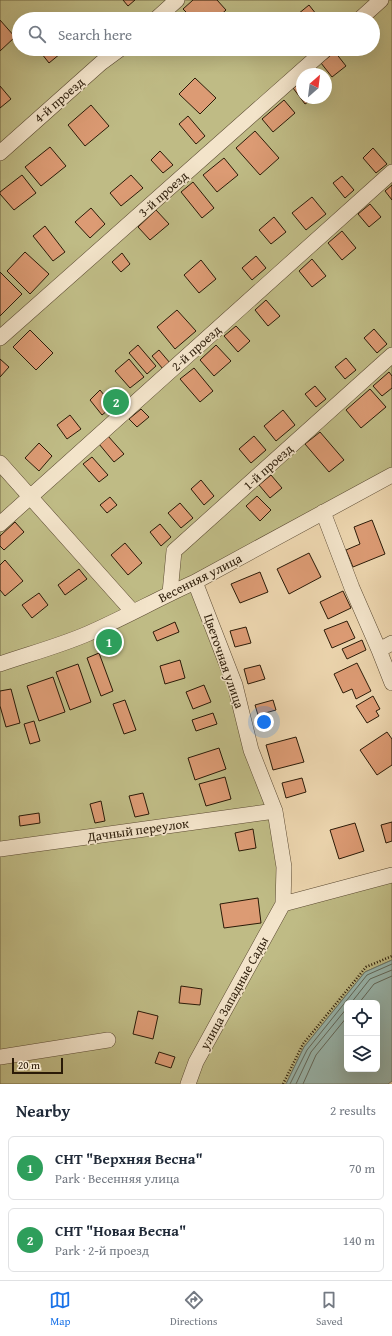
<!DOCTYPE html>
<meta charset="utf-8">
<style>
body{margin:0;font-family:"Gentium Book Plus",serif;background:#f2f2f3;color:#1f2937}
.controls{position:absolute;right:12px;bottom:12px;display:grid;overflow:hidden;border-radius:6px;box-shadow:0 4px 16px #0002}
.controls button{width:36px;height:36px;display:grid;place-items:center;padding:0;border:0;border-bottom:1px solid #e0e1e3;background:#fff;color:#1f2937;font:20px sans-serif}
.compass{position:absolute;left:296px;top:68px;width:36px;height:36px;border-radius:50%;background:#fff;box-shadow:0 4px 16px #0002;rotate:28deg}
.scale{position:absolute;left:12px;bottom:10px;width:51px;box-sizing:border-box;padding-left:4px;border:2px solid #2a1a07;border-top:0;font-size:11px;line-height:14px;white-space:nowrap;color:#2a1a07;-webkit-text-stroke:3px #f3e4ca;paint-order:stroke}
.you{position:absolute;left:264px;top:722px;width:14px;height:14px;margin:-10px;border:3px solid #fff;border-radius:50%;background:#1a73e8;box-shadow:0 0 0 6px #1a73e833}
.badge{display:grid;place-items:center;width:26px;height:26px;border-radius:50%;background:#1a73e8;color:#fff;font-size:13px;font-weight:700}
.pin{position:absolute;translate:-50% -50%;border:2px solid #fff;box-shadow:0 1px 4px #0006}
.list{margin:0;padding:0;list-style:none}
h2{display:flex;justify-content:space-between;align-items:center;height:52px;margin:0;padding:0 16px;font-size:17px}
h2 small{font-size:13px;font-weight:400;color:#747a83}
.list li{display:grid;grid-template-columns:26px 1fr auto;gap:12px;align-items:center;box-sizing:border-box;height:64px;margin:0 8px 8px;padding:0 8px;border:1px solid #e0e1e3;border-radius:6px}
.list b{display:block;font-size:15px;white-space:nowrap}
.list p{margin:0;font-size:13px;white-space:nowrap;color:#747a83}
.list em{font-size:13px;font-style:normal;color:#747a83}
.icon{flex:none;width:22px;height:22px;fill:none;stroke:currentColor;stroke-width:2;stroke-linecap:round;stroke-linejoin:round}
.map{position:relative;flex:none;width:392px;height:1084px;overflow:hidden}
.search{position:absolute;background:#fff;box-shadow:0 4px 16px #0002;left:12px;right:12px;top:12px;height:44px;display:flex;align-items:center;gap:10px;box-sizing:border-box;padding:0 14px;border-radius:22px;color:#747a83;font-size:15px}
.sheet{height:196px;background:#fff}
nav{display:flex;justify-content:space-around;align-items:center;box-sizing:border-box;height:56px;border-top:1px solid #e0e1e3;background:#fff;font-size:11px;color:#747a83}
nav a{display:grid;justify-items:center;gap:2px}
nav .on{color:#1a73e8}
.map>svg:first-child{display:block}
</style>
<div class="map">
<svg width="392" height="1084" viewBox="0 0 392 1084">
<rect width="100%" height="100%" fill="#ecd5ae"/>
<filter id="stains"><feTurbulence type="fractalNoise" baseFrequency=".005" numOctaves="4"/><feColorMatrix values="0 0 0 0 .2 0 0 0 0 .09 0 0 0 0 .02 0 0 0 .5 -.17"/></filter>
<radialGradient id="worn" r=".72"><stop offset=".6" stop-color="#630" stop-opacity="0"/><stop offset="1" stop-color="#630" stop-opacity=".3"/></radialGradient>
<path fill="#bfbb85" stroke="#746a46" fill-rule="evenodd" d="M0,0H392V475L195,582L275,811L284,904L392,875V960L365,972L304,1047L286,1084H0ZM19,19H373V49H19ZM302,74H326V98H302Z"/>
<path fill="#99b8b0" stroke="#6d796c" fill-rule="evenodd" d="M392,960V1081L388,1084H286L304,1047L365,972ZM347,1003H377V1069H347Z"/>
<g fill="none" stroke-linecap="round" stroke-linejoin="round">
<path stroke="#62695c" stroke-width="1" d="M351,1003L370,979L392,970
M359,1003L374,984L392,976
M290,1084L307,1050L367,975L392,964
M296,1084L311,1052L347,1008
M303,1084L316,1055L347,1017"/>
</g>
<path fill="#dc9b74" stroke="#2a1a07" d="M123,0H135L128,6Z
M193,0H217L226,10L216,19H193L183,9Z
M309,5L320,19H292Z
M0,20L15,37L0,51Z
M38,49H66L49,63Z
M335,52L346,66L332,77L321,63Z
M195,78L216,98L200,114L179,94Z
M302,82V98H314L305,104L293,88Z
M0,86L11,99L0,108Z
M284,100L295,113L273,132L262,119Z
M91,105L109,126L85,146L68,125Z
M188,116L205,136L196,144L179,124Z
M255,131L279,158L260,175L236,148Z
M50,147L66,166L41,186L25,167Z
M373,148L387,164L376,173L363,158Z
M160,151L173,165L163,173L151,160Z
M224,158L238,175L217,192L203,175Z
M22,175L36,193L14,210L0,194V192Z
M131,175L143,188L121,206L110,193Z
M342,176L354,190L345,198L333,183Z
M193,182L214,208L202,218L181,192Z
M392,185V200L385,191Z
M312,197L326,214L306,230L292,213Z
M370,204L381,217L369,227L358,214Z
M91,208L105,224L90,238L75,222Z
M156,210L169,224L150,240L138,227Z
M274,217L286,232L271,244L259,230Z
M45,226L65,252L53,261L33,236Z
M342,231L356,248L342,260L328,243Z
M25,252L49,274L30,294L7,271Z
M122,253L130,264L121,272L112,262Z
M256,256L266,268L252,280L242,268Z
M312,259L326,276L312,287L299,271Z
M201,260L216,279L199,293L184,275Z
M0,272L22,294L0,316Z
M266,300L280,316L268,326L255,310Z
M177,310L196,331L175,349L157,327Z
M236,326L250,341L238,352L224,336Z
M374,329L387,344L377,353L364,338Z
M30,330L53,353L36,370L13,347Z
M138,345L156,366L147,374L129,353Z
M216,345L231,361L214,376L200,360Z
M159,350L170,363L163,369L152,356Z
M346,358L356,370L345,379L335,367Z
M0,359L9,367L0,377Z
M129,359L144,377L130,388L115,371Z
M194,368L213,391L200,402L180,379Z
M389,372L392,376V388L382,396L373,386Z
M315,386L326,399L316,407L305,394Z
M370,389L386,407L361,428L346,410Z
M100,390L113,406L102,415L90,400Z
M141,409L149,417L137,427L129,419Z
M283,410L295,425L276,441L264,426Z
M70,415L81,429L67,439L57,425Z
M320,432L344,460L329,472L305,444Z
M108,436L124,454L114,462L99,444Z
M254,436L266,450L251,463L239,449Z
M39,443L52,456L39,471L25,458Z
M92,457L108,475L99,482L83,464Z
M271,475L282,488L270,498L259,485Z
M201,480L214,496L204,505L191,489Z
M257,496L271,510L260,521L246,506Z
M110,497L117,505L107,513L100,505Z
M180,503L193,518L181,528L168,513Z
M372,520L385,554L353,567L346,550L360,544L354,527Z
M15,522L24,532L4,550L0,546V536Z
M160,524L171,537L161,546L150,532Z
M125,543L142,563L128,575L111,555Z
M309,553L321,577L289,594L277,569Z
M5,560L23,581L5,596L0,590V565Z
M79,569L87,579L65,595L58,585Z
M260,572L268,592L240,603L231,584Z
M343,591L351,608L328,619L320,602Z
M39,593L48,605L32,618L22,605Z
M347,621L355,638L332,648L324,630Z
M175,622L179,632L157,641L153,632Z
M246,627L251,643L235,647L230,631Z
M362,640L366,650L347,659L342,649Z
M99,653L113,691L101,696L87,658Z
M180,660L185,678L165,684L160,666Z
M357,663L371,691L356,699L352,689L343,693L334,674Z
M78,664L91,702L70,710L56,672Z
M260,665L265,679L248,684L244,669Z
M53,677L65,712L39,721L27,686Z
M204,685L211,702L193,709L186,692Z
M11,689L20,723L6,727L0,706V691Z
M373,696L380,709L376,711L379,716L367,723L356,706Z
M125,700L136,730L124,734L113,704Z
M273,700L276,710L258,715L255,705Z
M213,713L217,724L196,731L192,720Z
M34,721L40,741L30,744L24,724Z
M387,732L392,739V765L377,775L360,750Z
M296,737L304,762L273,770L266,745Z
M219,748L226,769L195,780L188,758Z
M225,777L231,799L206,806L199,784Z
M302,778L306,792L286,798L282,783Z
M143,793L149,814L135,817L129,796Z
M101,801L105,821L95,823L90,804Z
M39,813L40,823L20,826L19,816Z
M392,822V841L386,843L381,825Z
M355,823L364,851L339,859L330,830Z
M253,829L256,848L239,851L235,833Z
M258,898L261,923L224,928L220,904Z
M181,986L202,989L200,1005L179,1003Z
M138,1011L158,1016L153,1039L133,1034Z
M159,1052L175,1057L171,1068L155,1063Z"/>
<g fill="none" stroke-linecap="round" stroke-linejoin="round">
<g stroke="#5a4931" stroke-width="16">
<path id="minor" d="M156,19L177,0
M360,19L381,0
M0,153L101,63L120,49
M0,338L326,49
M0,463L133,612
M323,512L352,588L379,650L392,683
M0,524L392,172
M170,593L174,551L392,355
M379,650L392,643
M0,664C29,654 59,646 87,634C124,618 159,598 195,582L392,475
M0,849L275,811
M283,904L392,875
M0,1057L108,1040
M188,1084L196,1062L283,904L284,867L275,811L251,750L235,685L195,582"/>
</g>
<path stroke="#2a1a07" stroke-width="2.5" stroke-dasharray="1 2" stroke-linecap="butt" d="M283,1084L303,1044L366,967L392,956"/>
<use href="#minor" stroke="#f3e4ca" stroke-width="15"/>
</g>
<g text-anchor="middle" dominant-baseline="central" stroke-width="3" stroke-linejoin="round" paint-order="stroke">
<g font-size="13" fill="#2a1a07" stroke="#f3e4ca">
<text transform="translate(59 100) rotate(-41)">4-й проезд</text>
<text transform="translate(163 194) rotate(-42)">3-й проезд</text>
<text transform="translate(196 348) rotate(-42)">2-й проезд</text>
<text transform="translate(268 467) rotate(-42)">1-й проезд</text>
<text transform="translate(200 578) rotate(-27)">Весенняя улица</text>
<text transform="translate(224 661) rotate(71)">Цветочная улица</text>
<text transform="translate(138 830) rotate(-8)">Дачный переулок</text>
<text transform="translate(234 993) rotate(-61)">улица Западные Сады</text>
</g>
</g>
<rect width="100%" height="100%" filter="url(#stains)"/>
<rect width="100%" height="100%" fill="url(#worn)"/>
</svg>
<div class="controls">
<button><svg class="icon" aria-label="locate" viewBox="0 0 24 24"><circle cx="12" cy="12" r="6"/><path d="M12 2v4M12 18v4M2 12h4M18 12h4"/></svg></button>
<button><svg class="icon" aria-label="layers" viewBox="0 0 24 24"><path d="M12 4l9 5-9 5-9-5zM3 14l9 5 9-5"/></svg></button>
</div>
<svg class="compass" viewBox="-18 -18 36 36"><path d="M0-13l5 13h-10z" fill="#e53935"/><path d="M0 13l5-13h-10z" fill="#747a83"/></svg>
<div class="scale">20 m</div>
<div class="you"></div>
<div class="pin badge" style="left:109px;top:642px;background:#2e9e5b">1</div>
<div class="pin badge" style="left:116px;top:402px;background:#2e9e5b">2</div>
<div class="search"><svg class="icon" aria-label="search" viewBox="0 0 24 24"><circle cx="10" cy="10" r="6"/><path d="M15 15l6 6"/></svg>Search here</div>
</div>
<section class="sheet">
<h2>Nearby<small>2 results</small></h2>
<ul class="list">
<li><span class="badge" style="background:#2e9e5b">1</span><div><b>СНТ &quot;Верхняя Весна&quot;</b><p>Park · Весенняя улица</p></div><em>70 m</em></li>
<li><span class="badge" style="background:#2e9e5b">2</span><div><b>СНТ &quot;Новая Весна&quot;</b><p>Park · 2-й проезд</p></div><em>140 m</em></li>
</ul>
</section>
<nav>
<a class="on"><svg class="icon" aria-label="map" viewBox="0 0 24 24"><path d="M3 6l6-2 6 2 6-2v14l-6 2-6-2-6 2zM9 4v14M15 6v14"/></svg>Map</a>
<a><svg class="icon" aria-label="directions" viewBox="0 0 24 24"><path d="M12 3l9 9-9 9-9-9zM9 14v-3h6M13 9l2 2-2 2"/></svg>Directions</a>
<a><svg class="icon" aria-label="saved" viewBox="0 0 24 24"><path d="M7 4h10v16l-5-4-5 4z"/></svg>Saved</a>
</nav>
